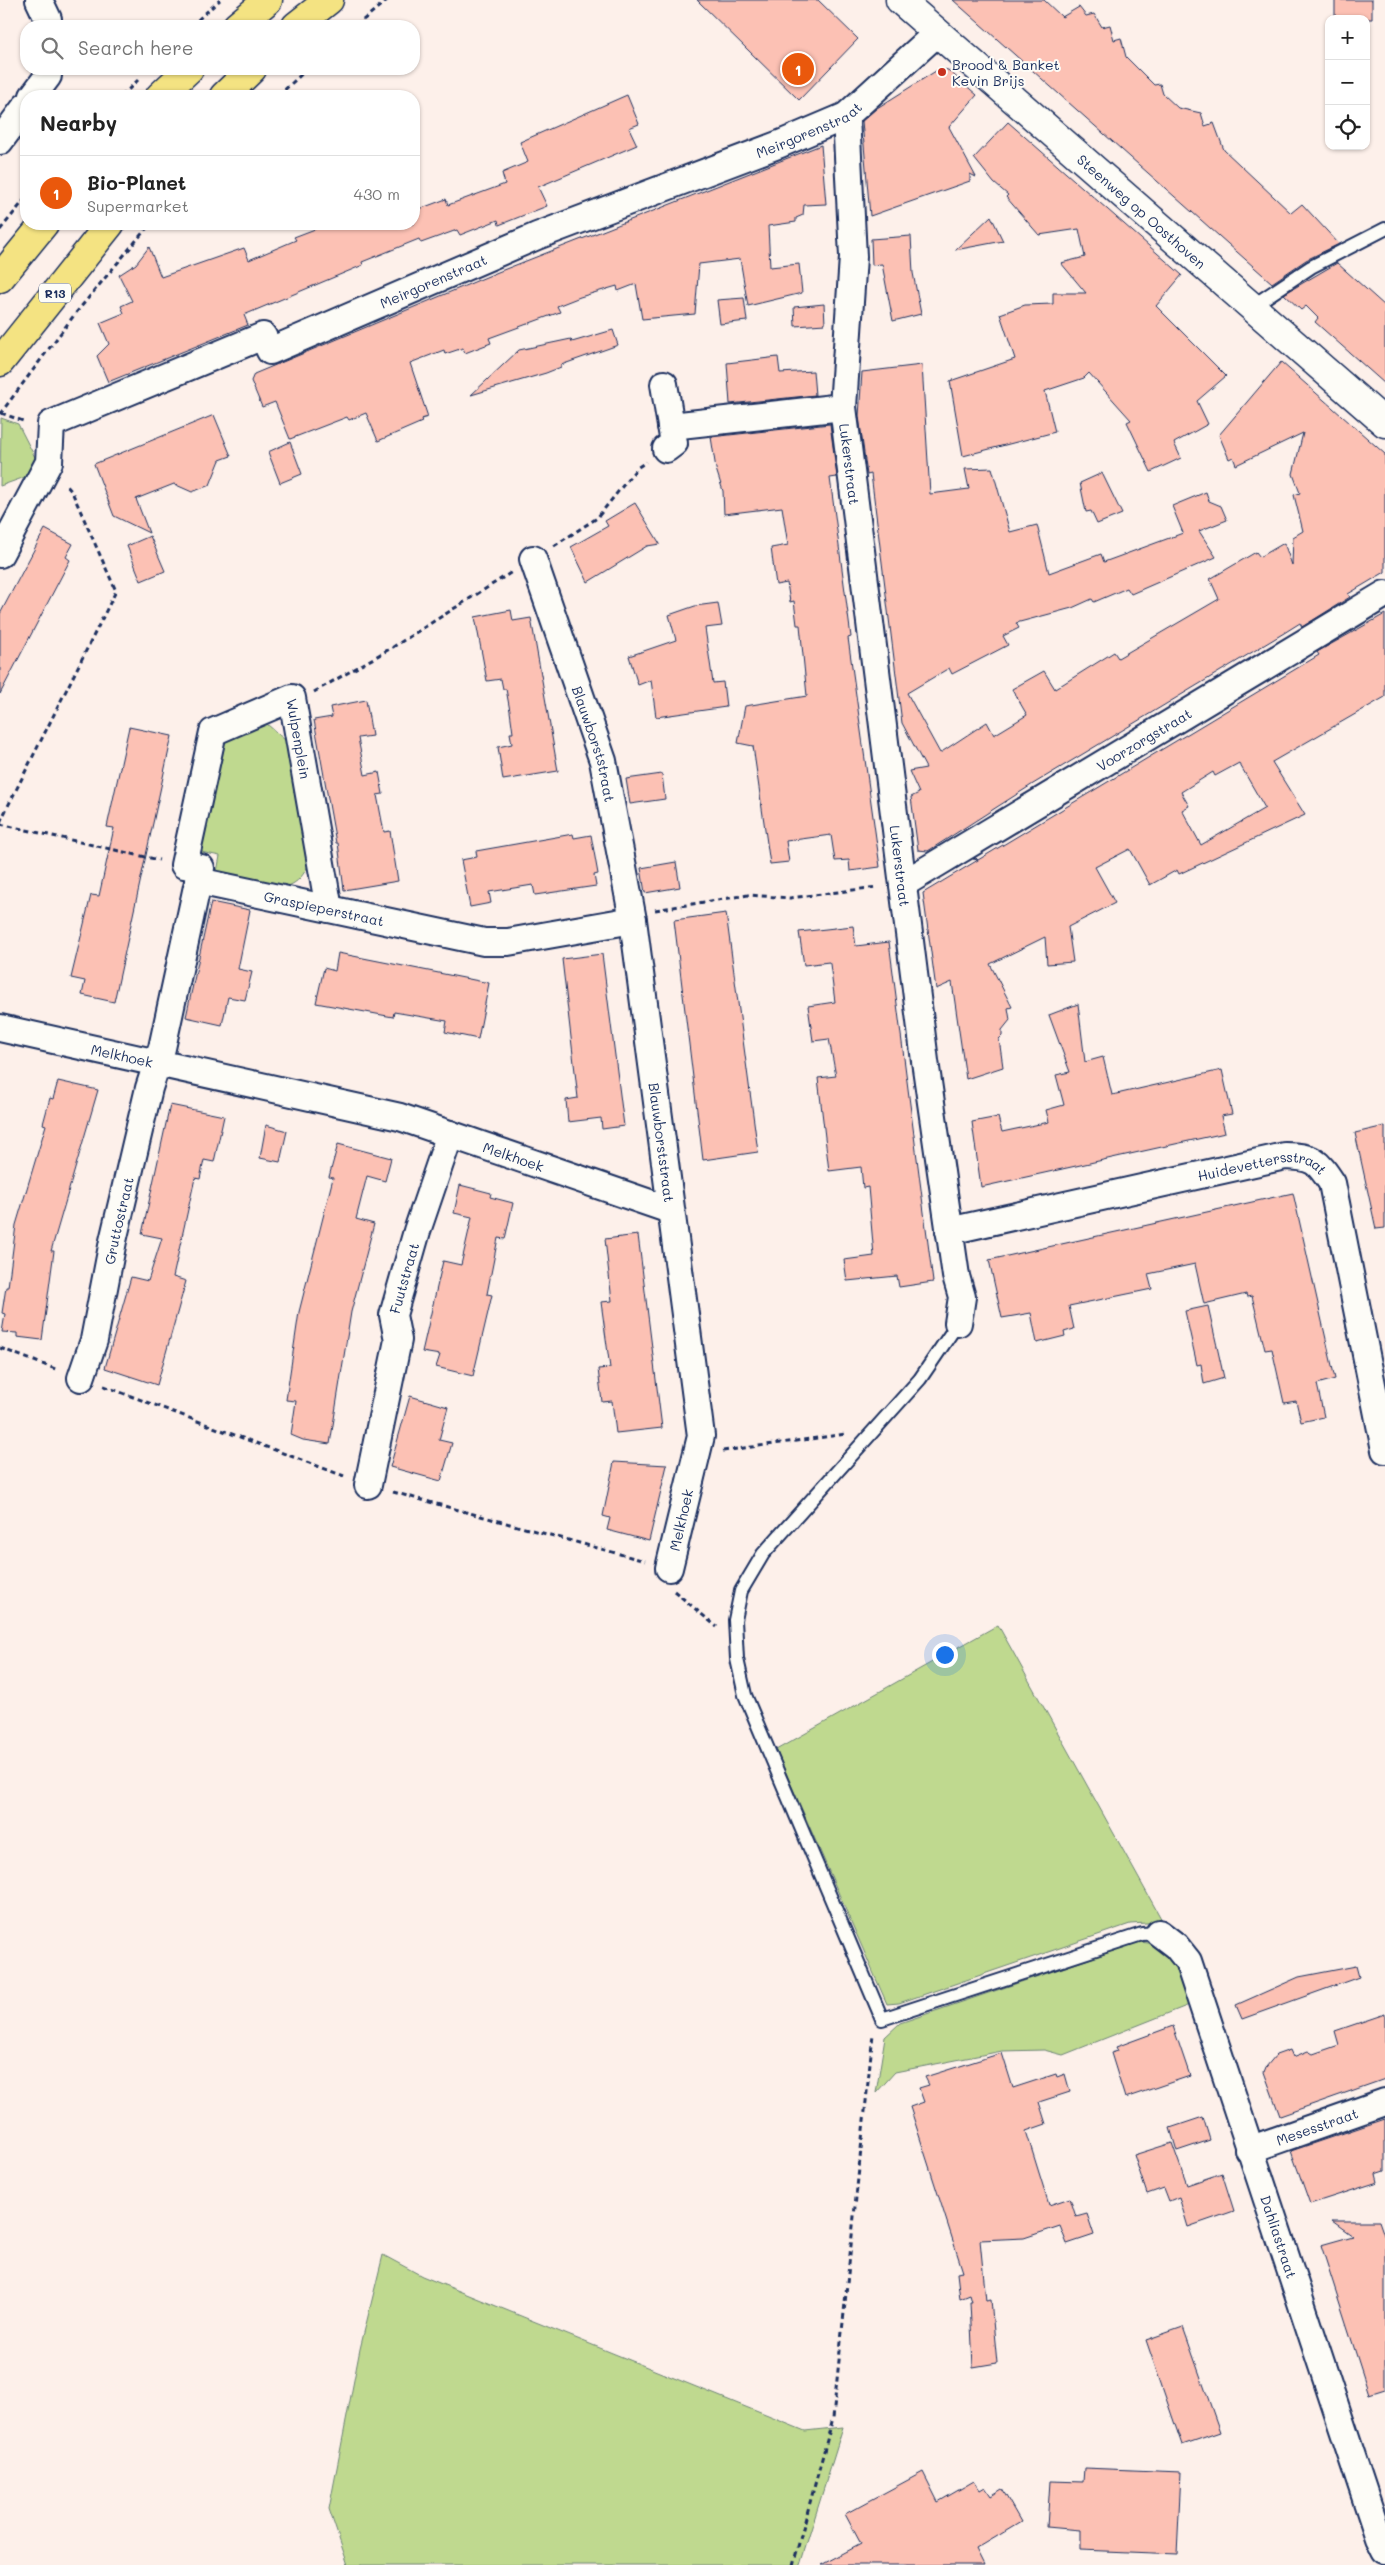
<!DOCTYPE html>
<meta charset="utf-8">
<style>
body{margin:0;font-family:Mali,sans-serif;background:#f2f2f2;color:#222}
.controls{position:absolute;right:15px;top:15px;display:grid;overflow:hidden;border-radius:10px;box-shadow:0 1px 4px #0004}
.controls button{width:45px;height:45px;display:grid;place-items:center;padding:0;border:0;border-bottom:1px solid #e0e0e0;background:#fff;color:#222;font:25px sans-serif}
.you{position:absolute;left:944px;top:1654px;width:18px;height:18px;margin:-12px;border:4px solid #fff;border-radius:50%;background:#1a73e8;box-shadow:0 0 0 8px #1a73e833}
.badge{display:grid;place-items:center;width:32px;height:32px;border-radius:50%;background:#ea580c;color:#fff;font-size:16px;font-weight:700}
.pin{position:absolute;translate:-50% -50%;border:2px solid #fff;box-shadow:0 1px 5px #0006}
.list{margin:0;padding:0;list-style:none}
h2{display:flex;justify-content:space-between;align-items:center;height:65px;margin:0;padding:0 20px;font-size:21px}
h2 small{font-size:16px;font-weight:400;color:#767676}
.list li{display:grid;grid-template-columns:32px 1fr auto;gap:15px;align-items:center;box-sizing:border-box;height:75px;padding:0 20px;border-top:1px solid #e0e0e0}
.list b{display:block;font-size:19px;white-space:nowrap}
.list p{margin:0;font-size:16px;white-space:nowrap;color:#767676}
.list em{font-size:16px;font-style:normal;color:#767676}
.icon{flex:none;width:28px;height:28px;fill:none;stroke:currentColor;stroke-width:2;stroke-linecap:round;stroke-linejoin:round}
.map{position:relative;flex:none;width:1385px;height:2565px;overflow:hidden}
.search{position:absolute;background:#fff;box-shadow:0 1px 4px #0004;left:20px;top:20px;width:400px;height:55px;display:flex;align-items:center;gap:12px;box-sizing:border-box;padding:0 18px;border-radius:20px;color:#767676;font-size:19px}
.panel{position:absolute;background:#fff;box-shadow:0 1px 4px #0004;left:20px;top:90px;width:400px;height:140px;border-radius:20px}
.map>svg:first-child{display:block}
</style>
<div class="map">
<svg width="1385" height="2565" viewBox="0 0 1385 2565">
<rect width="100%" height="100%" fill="#fdf0ea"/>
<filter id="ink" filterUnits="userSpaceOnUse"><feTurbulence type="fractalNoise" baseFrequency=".02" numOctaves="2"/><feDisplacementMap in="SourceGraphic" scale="10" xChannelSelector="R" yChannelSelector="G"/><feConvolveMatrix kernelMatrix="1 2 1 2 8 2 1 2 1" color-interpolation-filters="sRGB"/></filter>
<g filter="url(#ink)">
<path fill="#bfd98f" stroke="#6d8476" d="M1,418L18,424L42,471L0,486Z
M256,723L267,724L286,741L310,862C304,874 299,883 285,887L217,872L220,856L196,851L221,743Z
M998,1625L1163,1922L1130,1924L899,2003L887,2004L776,1750Z
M1139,1942L1158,1944L1176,1955L1189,2005L1063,2055L1044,2050L1002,2051L895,2072L876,2093L885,2037L900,2023Z
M383,2255L422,2276L805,2431L843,2427L800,2565H348L329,2509L360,2349Z"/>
<path fill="#fcc1b4" stroke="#1b2f5e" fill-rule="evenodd" d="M697,0H818L858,39L799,100Z
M953,0H1044L1062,17L1079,7L1086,16L1094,14L1102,27L1110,25L1114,40L1121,38L1126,57L1154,85L1160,84L1163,94L1178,108L1201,113L1205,126L1214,123L1224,150L1291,213L1302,204L1339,244L1306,260L1272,283Z
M1335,0H1372V19H1335Z
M939,69L948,70L977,95L949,127L976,177L970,174V181L870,216L862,121L877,108Z
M627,95L639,124L629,128L637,145L538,187L547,206L499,225L498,220L460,235L457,230L421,243L419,239L362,262L363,265L244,315L248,325L108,382L97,356L109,344L100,323L124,313L121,306L132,301L119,275L136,264L149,247L161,277L244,248L249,260L296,240L294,237L328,224H414V211L446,199L448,205L505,184L502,173L528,162L520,142Z
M1008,122L1182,275L1156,306L1226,376L1197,401L1208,424L1174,443L1181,458L1151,472L1127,422L1131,420L1089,373L1084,378L1045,391L1055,432L963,456L950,381L1015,359L1000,314L1025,305L1053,304V293H1086L1061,263L1085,257L1079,229L1039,235L1006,197L1008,195L994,183L974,158Z
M821,145L826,204L804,205L803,215L796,218V222L768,226L770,267L799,264L802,293L748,306L740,259L699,264L695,314L642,319L636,284L618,291L617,286L580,297L557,306L560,312L489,338L491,343L465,353L463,348L445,354L444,350L410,363L428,417L421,419L422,422L378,441L366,413L349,420L347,417L290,439L275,402L262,407L251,381L254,374L498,272Z
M991,216L1003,241L955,250Z
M911,236L913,273L921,314L893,321L882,264L872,265L871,239Z
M1337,263L1385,306V384L1315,322L1318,318L1306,306L1301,310L1284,294Z
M744,298L747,321L720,324L717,300Z
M824,304L825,324L795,326L794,307Z
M613,330L618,345L561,365V367L546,373L471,395L519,350L571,339L572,342Z
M778,357L780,373L813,371L815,395L730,404L727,363Z
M1281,362L1385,454V572L1348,594L1350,597L1302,627L1300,623L1284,633L1033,784L928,851L918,850L911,797L919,793L909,771L926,768L902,723L871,474L867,475L859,416L862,372L922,365L930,494L969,489L965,469L992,468L1010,532L1037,525L1049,573L1101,554L1104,562L1183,533L1172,506L1206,492L1209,501L1221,506L1227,520L1199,531L1216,557L1131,594L1127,588L1094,602L1092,599L1072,608L1016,623L1019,628L1003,636L1008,645L952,674L949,668L907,693L940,753L987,722L994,735L1027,715L1012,689L1044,671L1055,689L1114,652L1118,658L1219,599L1210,579L1256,552L1260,557L1284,543L1292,565L1293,537L1303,531L1294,495L1300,493L1293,474L1303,433L1236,465L1233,457L1229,459L1219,435Z
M214,415L231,456L220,460L210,485L192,492L174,484L136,499L149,533L114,516L94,464Z
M830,424L837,477L830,478L851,637L848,638L880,867L850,871L849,860L835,861L831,835L786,841L789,862L770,864L753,746L738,743L745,706L807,696L800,625H797L794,601L790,602L787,583L776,585L771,548L788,545L782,507L724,514L723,491L716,469L711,437Z
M290,442L302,474L280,483L268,452Z
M1102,473L1122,514L1097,524L1091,511L1086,512L1080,483Z
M635,503L660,544L647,546L588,582L571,547L608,526L605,521Z
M45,529L73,544L66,557L70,560L0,694V614Z
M150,536L165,571L141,581L127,546Z
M718,603L722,626L705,628L713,683L723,682L726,707L656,717L651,680L638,685L629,656L676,640L669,615L695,606Z
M511,610L513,621L531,618L558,771L503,780L498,747L512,744L510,733H513L510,711L506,689H503L501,679L487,681L475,617Z
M1385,614V697L1272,762L1305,815L1179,874L1177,870L1150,885L1130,849L1095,867L1115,903L1068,927L1073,962L1047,964L1045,937L990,964L1012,1007L1008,1008L1010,1020L1002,1030V1036L999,1039L1003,1067L966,1079L952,982L936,989L923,893L978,860L973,859L976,858L978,860L1319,655L1317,652ZM1239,763L1265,808L1201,845L1182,810L1189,806L1181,792L1213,772L1215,776Z
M366,700L372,736L358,738L365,775L379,772L383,794L377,795L384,832L390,831L398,881L344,890L338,843H336L314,720L332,717L330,707Z
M129,727L172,736L114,1002L82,995L85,981L71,978L91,895L99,896L114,828L107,827Z
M662,774L665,799L630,804L626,779Z
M573,834L574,838L591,835L598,874L594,875L596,886L535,895L533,885L489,892L491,903L470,907L461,860L477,857L476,851Z
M676,862L680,887L645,893L641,868Z
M211,902L250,910L238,969L252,972L245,1000L228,997L222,1025L186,1017Z
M726,913L758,1152L703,1160L674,920Z
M853,926L856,946L889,942L933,1282L899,1287L897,1276L847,1281L844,1260L874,1256L868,1187L863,1188L861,1167L829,1171L818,1078L836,1076L829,1039L813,1041L808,1006L835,1002L830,964L829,962L804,965L799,932Z
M338,953L489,983L478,1039L445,1032L447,1021L394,1012L393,1017L316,1003L324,968L335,971Z
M602,954L624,1126L602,1129L601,1118L568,1122L566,1100L578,1098L562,959Z
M1078,1004L1085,1062L1103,1057L1112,1095L1222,1070L1232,1114L1221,1116L1225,1133L981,1187L972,1122L998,1117L1002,1132L1049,1122L1046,1110L1064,1105L1056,1075L1070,1072L1049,1015Z
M58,1081L98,1090L51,1251H54L42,1340L17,1337V1333L2,1332L5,1314L2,1313L6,1287H8L16,1225L46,1125L43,1124L50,1098L53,1099Z
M170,1105L224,1116L214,1162L204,1160L200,1179L195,1178L173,1277L186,1281L157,1385L105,1368L131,1277L148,1281L162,1238L142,1234Z
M266,1125L287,1131L280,1162L260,1158Z
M1385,1126V1228L1376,1229L1355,1133Z
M338,1144L391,1158L385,1181L367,1176L356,1219L374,1224L351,1312L330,1444L303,1440L291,1435L296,1401L286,1400L299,1312L333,1178L329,1177Z
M460,1185L491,1193L490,1197L513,1203L505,1239L498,1238L487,1294L492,1295L473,1376L436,1367L440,1355L422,1352L443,1261L461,1265L472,1217L454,1213Z
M1293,1193L1335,1379L1317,1384L1324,1417L1301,1422L1296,1401L1284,1403L1272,1349L1265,1350L1252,1296L1247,1297L1246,1294L1204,1304L1195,1264L1148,1274L1152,1289L1069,1306L1074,1329L1064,1332L1065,1336L1037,1343L1031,1313L1002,1318L989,1260Z
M638,1235L662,1428L616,1433L612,1401L602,1402L598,1369L610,1368L601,1302L612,1301L605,1239Z
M1208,1306L1224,1378L1204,1384L1201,1364L1197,1365L1185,1311Z
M410,1396L448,1407L439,1440L452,1443L441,1481L390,1467Z
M614,1462L667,1465L649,1541L607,1530L610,1518L603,1516Z
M1356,1966L1359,1977L1242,2019L1236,2005L1299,1977Z
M1385,2014V2079L1280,2116L1264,2072L1266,2067L1276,2055L1290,2050L1293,2057L1308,2051L1313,2054L1339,2045L1335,2031Z
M1173,2026L1190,2076L1125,2098L1111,2053L1118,2051L1116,2047Z
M1002,2053L1013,2088L1056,2074L1057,2077L1065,2074L1070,2092L1039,2102L1046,2124L1026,2131L1049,2205L1070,2198L1076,2217L1087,2214L1094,2235L1067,2244L1060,2226L1024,2238L980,2240L986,2301L991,2300L997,2363L973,2367L970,2302H972L970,2295L960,2299L957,2273L963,2272L910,2107L924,2102L919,2088L929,2085L925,2077Z
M1203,2117L1210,2140L1177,2151L1170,2128Z
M1385,2119V2171L1376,2174L1378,2182L1310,2204L1291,2151Z
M1172,2143L1187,2185L1222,2173L1234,2211L1188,2227L1179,2197L1169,2201L1164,2188L1147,2194L1134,2155Z
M1332,2221H1379L1385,2238V2389L1369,2394L1321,2245L1353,2236Z
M1183,2327L1220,2432L1182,2445L1146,2340Z
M1084,2468L1181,2472L1177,2554L1080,2550V2530L1047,2527L1050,2481L1083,2482Z
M923,2472L938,2502L974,2481L980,2490L985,2487L991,2496L1002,2489L1021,2522L976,2549L984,2565H821L861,2544L845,2514Z"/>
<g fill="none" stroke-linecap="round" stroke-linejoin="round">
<g stroke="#1b2f5e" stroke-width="16">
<path id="lane" d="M1251,307L1311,267L1385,229
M958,1323L920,1379L763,1554L741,1591L735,1620L737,1659L745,1695L882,2019L1142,1934L1159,1933"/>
</g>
<g stroke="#1b2f5e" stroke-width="30">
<g id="street">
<path d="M39,0L48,19V26"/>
<path d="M33,96L48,76V69"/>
<path id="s1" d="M846,116L853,257L843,407L925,1061L956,1276L962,1297L958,1323"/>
<path d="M0,141L26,106"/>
<path d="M664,384L671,426L843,407"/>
<path d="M666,449L674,443L671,426"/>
<path id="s2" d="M0,554L49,462L51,424L263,336L270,351L537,236L780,144L846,116L937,33"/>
<path id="s3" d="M533,559L603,761L633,920L701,1436L669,1568"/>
<path id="s4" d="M198,881L484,942H508L633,920"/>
<path id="s5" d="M903,884L1385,594"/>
<path id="s6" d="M0,1028L400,1117L670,1210"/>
<path id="s7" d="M949,1231L1285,1156C1313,1157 1317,1160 1332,1183L1385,1450"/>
<path id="s8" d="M81,1378L94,1340L113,1241L149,1088L162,1048L201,868L184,865L213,732L292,698L329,909"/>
<path id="s9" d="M368,1485L398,1340L393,1315L417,1231L450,1134"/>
<path id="s10" d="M1159,1933L1176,1946L1188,1961L1379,2538L1385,2550"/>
<path id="s11" d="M1249,2150L1385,2102"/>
</g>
</g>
<g stroke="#1b2f5e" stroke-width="31">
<g id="secondary">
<path id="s12" d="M900,0L1385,423"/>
</g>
</g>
<g stroke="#1b2f5e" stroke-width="31">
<path id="primary" d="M237,26L268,0
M296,26L329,0
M160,96L189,69
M224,96L252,69
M0,278L44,224
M0,362L110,224"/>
</g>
<path stroke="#1b2f5e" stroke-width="3" stroke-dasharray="5 4" stroke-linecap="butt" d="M191,26L220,0
M356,26L387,0
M122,96L138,80
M278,96L307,69
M0,230L26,198
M1,413L26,422
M0,414L75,314L150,224
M554,546L597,518L637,468L646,462
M314,692L393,647L512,572
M0,822L116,591L72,492L66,485
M0,824L159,860
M655,910L748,895L790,898L877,887
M0,1348L58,1370
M104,1386L344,1476
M723,1451L846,1434
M393,1492L645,1561
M674,1591L717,1627
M793,2565L833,2418L873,2034"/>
<use href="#lane" stroke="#fdfcf7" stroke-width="12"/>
<use href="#street" stroke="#fdfcf7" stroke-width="26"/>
<use href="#secondary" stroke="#fdfcf7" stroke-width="28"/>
<use href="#primary" stroke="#f4e382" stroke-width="28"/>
</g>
</g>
<circle fill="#c8321e" stroke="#fdfcf7" stroke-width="2" cx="942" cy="72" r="5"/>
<g text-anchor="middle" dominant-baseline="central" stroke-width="4" stroke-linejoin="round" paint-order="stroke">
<rect fill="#fdfcf7" stroke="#5f6c8c" stroke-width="1" x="39" y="283.5" width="32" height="19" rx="4"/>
<g font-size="12" font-weight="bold" fill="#1b2f5e">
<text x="55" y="293">R13</text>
</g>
<g font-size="14" fill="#1b2f5e" stroke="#fdfcf7" text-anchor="start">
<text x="952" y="64">Brood &amp; Banket<tspan x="952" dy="16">Kevin Brijs</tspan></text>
</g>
<g font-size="14" fill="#1b2f5e" stroke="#fdfcf7">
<text stroke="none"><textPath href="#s2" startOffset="971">Meirgorenstraat</textPath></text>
<text stroke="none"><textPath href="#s12" startOffset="321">Steenweg op Oosthoven</textPath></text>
<text stroke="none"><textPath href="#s2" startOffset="566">Meirgorenstraat</textPath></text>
<text stroke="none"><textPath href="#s1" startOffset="349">Lukerstraat</textPath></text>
<text stroke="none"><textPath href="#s5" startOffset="281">Voorzorgstraat</textPath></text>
<text stroke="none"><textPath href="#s8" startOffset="805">Wulpenplein</textPath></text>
<text stroke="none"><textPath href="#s3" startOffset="195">Blauwborststraat</textPath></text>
<text stroke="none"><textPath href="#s1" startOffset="754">Lukerstraat</textPath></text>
<text stroke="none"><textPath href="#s4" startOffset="129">Graspieperstraat</textPath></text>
<text stroke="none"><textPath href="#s6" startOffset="125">Melkhoek</textPath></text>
<text stroke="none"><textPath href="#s3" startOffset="600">Blauwborststraat</textPath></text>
<text stroke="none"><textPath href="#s6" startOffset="530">Melkhoek</textPath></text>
<text stroke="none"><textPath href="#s7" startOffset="322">Huidevettersstraat</textPath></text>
<text stroke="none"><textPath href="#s8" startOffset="162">Gruttostraat</textPath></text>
<text stroke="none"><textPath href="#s9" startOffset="212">Fuutstraat</textPath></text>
<text transform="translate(681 1520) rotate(-77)">Melkhoek</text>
<text stroke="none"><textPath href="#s11" startOffset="72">Mesesstraat</textPath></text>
<text stroke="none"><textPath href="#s10" startOffset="331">Dahliastraat</textPath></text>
</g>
</g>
</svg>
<div class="controls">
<button>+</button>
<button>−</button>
<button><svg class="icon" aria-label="locate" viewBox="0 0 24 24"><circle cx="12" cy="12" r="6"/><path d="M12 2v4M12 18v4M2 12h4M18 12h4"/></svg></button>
</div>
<div class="you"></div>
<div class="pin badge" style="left:798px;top:69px">1</div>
<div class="search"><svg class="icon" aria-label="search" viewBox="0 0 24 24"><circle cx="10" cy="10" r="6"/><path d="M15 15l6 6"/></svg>Search here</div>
<section class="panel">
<h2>Nearby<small></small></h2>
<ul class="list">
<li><span class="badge">1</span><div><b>Bio-Planet</b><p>Supermarket</p></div><em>430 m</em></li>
</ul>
</section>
</div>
